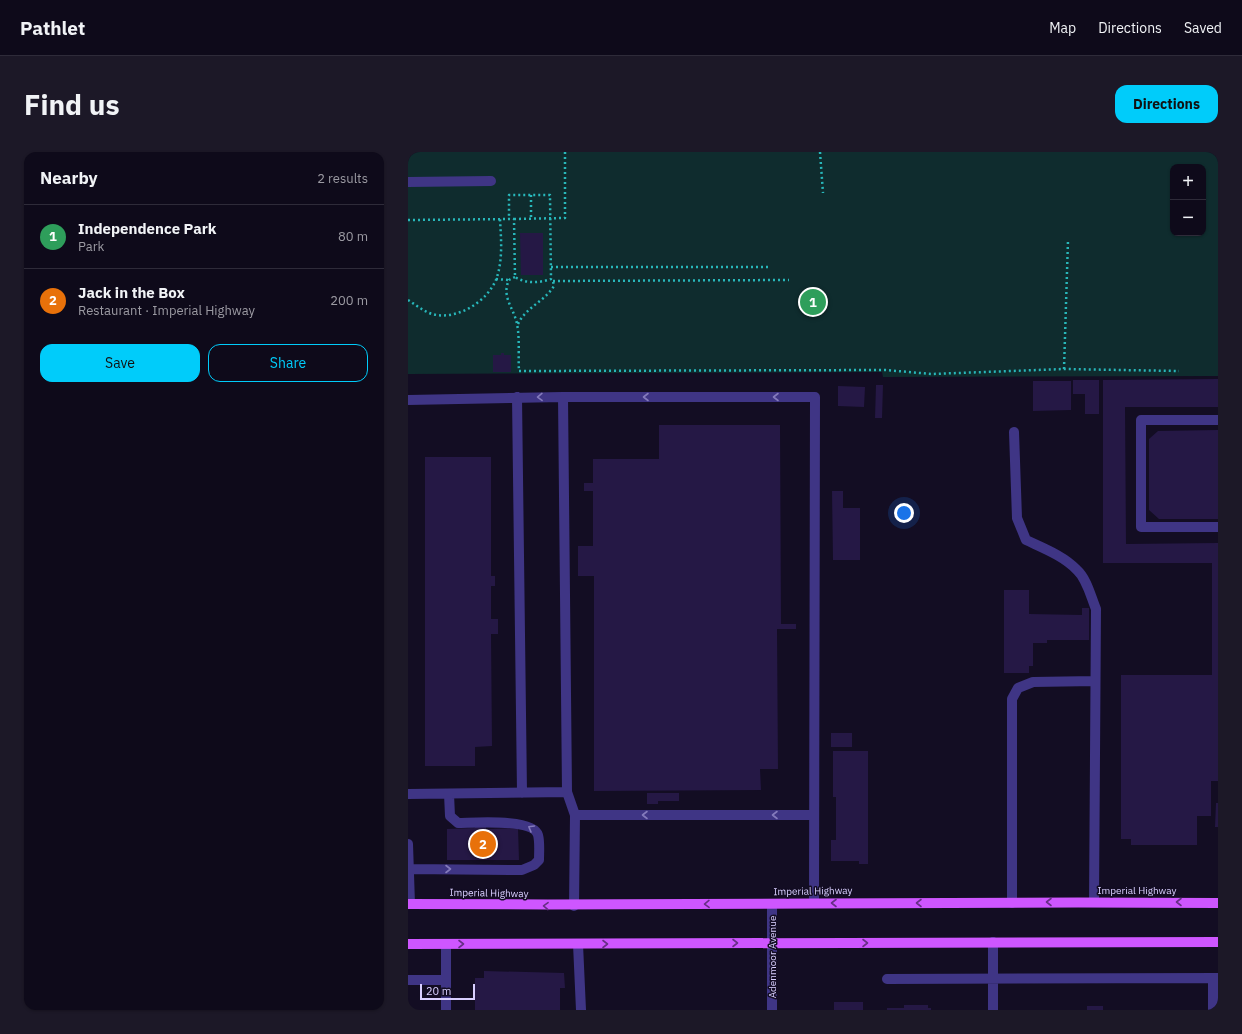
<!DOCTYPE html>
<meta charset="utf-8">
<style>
body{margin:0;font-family:"IBM Plex Sans",sans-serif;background:#1c1827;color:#f1f3f6}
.controls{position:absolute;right:12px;top:12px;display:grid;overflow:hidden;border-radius:8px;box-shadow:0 1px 3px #0004}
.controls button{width:36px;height:36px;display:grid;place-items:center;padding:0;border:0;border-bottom:1px solid #2e2b39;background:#0e0a1a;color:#f1f3f6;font:20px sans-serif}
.scale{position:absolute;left:12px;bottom:10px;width:55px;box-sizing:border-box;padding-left:4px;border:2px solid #d9cfff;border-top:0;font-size:11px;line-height:14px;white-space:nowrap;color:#d9cfff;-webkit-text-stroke:3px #130d23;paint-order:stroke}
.you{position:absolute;left:496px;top:361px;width:14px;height:14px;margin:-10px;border:3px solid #fff;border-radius:50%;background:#1a73e8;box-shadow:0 0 0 6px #1a73e833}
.badge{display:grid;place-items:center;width:26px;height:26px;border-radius:50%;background:#00ccfa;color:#fff;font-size:13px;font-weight:700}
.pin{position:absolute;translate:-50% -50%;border:2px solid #fff;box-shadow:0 1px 4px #0006}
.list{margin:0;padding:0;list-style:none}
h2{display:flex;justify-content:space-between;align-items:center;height:52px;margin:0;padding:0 16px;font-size:17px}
h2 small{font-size:13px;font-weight:400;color:#9b9aa2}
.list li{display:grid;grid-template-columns:26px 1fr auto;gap:12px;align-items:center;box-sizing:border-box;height:64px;padding:0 16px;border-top:1px solid #2e2b39}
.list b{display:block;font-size:15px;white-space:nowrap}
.list p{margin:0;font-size:13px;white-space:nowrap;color:#9b9aa2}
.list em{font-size:13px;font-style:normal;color:#9b9aa2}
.actions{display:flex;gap:8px;padding:12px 16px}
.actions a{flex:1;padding:9px 0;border:1px solid #00ccfa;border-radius:12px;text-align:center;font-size:14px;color:#00ccfa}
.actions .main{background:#00ccfa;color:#111}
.map{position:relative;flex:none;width:810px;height:858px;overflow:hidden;border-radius:12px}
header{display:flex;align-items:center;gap:24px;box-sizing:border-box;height:56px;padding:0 20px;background:#0e0a1a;border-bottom:1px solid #2e2b39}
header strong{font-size:19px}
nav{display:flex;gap:22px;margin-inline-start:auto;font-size:14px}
.intro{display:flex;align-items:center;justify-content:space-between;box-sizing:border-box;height:96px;padding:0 24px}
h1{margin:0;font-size:28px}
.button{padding:10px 18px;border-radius:12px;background:#00ccfa;color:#111;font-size:14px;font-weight:700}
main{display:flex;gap:24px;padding:0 24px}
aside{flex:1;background:#0e0a1a;border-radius:12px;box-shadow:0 1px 3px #0004}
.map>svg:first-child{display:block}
</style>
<header>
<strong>Pathlet</strong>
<nav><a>Map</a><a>Directions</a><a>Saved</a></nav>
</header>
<div class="intro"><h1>Find us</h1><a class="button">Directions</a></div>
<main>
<aside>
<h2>Nearby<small>2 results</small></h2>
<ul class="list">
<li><span class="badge" style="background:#2e9e5b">1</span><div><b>Independence Park</b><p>Park</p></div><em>80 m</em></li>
<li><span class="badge" style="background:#e8710a">2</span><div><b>Jack in the Box</b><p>Restaurant · Imperial Highway</p></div><em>200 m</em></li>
</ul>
<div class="actions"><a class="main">Save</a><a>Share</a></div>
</aside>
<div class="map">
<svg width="810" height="858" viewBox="0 0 810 858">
<rect width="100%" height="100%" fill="#130d23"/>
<path fill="#0f2c2e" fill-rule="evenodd" d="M0,0H810V224L475,225L474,220L0,222ZM765,15H795V81H765Z"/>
<path fill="#251845" d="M112,81H135V123H113Z
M93,201H96V203H103V220H85V203H93Z
M810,227V255H717L718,392L810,391V629H803V664H789V693H723V687H713V523H804V411H695V228Z
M665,228H691V262H677V242H665Z
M625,229H663V258L625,259Z
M468,233H475L474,266H467Z
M430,234L457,235L456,255L430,254Z
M251,273H372L373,472H388V477H369L370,617H352L353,638L186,639V424H170V394H185V339H176V331H185V307H251Z
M810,278V367H751L741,358V287L750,279Z
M17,305H83V424H87V434H83V467H90V482H83L84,594L67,595V614H17Z
M424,339H435V356H452V408H425Z
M596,438H621V462L674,463V456H681V488H639V491H625V514H621V521H596Z
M423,581H444V595H423Z
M425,599H460V712H451V709H423V688H428V645H425Z
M239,641H271V649H250V652H239Z
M808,651H810V675H807Z
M67,672H78V677L110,676L111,708H39V677L67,676Z
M76,819L156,821L157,836H152V858H67V826H76Z
M426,850H455V858H426Z
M496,853H520V856H523V858H479V856H496Z
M679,854H695V858H679Z"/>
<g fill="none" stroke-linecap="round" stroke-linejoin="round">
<path stroke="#28b7ba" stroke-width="2.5" stroke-dasharray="2 3" stroke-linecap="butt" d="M412,0L415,41
M123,43V66
M106,67L157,66V0
M0,68L106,67L107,125C118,132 131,131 143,127L142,43H101V67
M143,115H360
M107,125L101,128C93,145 106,156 109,172C112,187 110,204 111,219L478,218L523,222L656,217L771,219
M88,127L101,128
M145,129L381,128
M0,148C8,153 15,159 24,162C49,169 81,149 89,125C95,106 93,86 92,67
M110,172C118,155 136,150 146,134L145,129
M656,217L660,88"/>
<path stroke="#3f3585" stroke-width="10" d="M0,30L83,29
M109,245L114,641
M155,245L159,640L167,663L166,754
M0,248L155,245H407L406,751
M810,268H733V375H810
M606,280L609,366L618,388C635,396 656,404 669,418C679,427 683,445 688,457L686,750
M0,642L159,640
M167,663H406
M0,692L2,752
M1,717L114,718L126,713L131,708C131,700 132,690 130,683C125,666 65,671 50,671L42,664L41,642
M604,751V547L610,536L625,530L687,529
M364,752V858
M170,792L173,858
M805,826V858
M479,827L810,826
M0,828H38
M38,858V792
M585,858V790"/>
<path stroke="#ce56ff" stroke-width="10" d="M0,752C270,754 540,749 810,751
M0,792L810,790"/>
</g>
<defs><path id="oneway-chevron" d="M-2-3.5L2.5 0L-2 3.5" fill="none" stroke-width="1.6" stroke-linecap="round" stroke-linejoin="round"/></defs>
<g stroke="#847abc">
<use href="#oneway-chevron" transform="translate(132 245) rotate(179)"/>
<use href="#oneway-chevron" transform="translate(238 245) rotate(-180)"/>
<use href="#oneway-chevron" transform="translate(368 245) rotate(-180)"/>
<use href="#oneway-chevron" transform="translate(237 663) rotate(180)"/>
<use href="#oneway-chevron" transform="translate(367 663) rotate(180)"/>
<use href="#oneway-chevron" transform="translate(123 676) rotate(-150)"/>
<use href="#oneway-chevron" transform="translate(40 717)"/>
</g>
<g stroke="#672e86">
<use href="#oneway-chevron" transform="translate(641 750) rotate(180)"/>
<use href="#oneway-chevron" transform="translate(771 750) rotate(-180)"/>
<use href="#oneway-chevron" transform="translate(426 751) rotate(-180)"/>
<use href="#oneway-chevron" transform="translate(511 751) rotate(180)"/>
<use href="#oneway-chevron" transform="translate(299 752) rotate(179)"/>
<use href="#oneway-chevron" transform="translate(138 754) rotate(-179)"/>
<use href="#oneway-chevron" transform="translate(327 791)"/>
<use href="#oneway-chevron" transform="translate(457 791)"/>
<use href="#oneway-chevron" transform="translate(53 792)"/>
<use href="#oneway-chevron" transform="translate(197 792)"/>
</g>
<g text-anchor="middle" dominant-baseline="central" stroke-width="3" stroke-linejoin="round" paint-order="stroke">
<g font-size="10" fill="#d9cfff" stroke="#130d23">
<text x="729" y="738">Imperial Highway</text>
<text transform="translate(405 739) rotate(-1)">Imperial Highway</text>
<text transform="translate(81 741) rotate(1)">Imperial Highway</text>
<text transform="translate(364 805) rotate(-90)">Adenmoor Avenue</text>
</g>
</g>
</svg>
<div class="controls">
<button>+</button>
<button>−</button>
</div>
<div class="scale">20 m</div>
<div class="you"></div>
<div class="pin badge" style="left:405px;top:150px;background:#2e9e5b">1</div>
<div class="pin badge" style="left:75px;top:692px;background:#e8710a">2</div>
</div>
</main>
